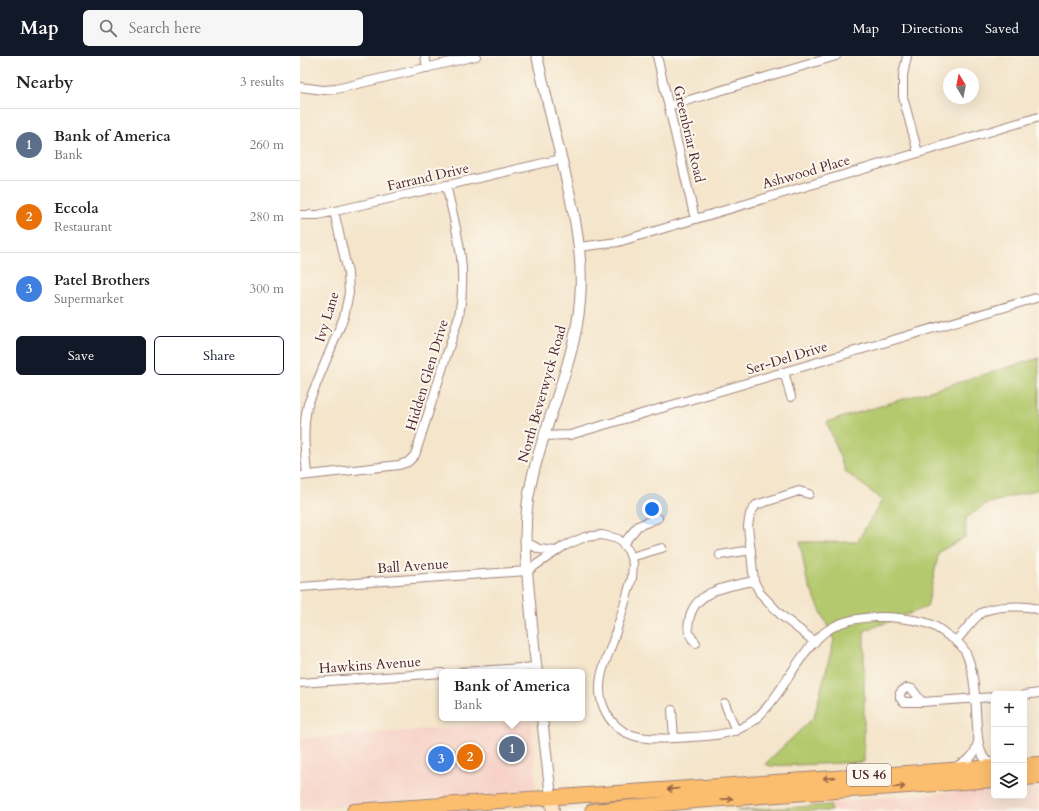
<!DOCTYPE html>
<meta charset="utf-8">
<style>
body{margin:0;font-family:Cardo,serif;background:#f6f6f6;color:#222}
.controls{position:absolute;right:12px;bottom:12px;display:grid;overflow:hidden;border-radius:6px;box-shadow:0 4px 16px #0002}
.controls button{width:36px;height:36px;display:grid;place-items:center;padding:0;border:0;border-bottom:1px solid #e0e0e0;background:#fff;color:#222;font:20px sans-serif}
.compass{position:absolute;left:643px;top:12px;width:36px;height:36px;border-radius:50%;background:#fff;box-shadow:0 4px 16px #0002;rotate:350deg}
.you{position:absolute;left:352px;top:453px;width:14px;height:14px;margin:-10px;border:3px solid #fff;border-radius:50%;background:#1a73e8;box-shadow:0 0 0 6px #1a73e833}
.badge{display:grid;place-items:center;width:26px;height:26px;border-radius:50%;background:#111827;color:#fff;font-size:13px;font-weight:700}
.pin{position:absolute;translate:-50% -50%;border:2px solid #fff;box-shadow:0 1px 4px #0006}
.popup{position:absolute;left:139px;top:613px;width:146px;height:52px;box-sizing:border-box;display:grid;place-content:center;border-radius:6px;background:#fff;filter:drop-shadow(0 1px 3px #0005);font-size:13px;white-space:nowrap;color:#767676}
.popup b{font-size:15px;color:#222}
.popup::after{content:'';position:absolute;left:50%;top:100%;margin-left:-8px;border:8px solid transparent;border-top-color:#fff}
.list{margin:0;padding:0;list-style:none}
h2{display:flex;justify-content:space-between;align-items:center;height:52px;margin:0;padding:0 16px;font-size:17px}
h2 small{font-size:13px;font-weight:400;color:#767676}
.list li{display:grid;grid-template-columns:26px 1fr auto;gap:12px;align-items:center;box-sizing:border-box;height:72px;padding:0 16px;border-top:1px solid #e0e0e0}
.list b{display:block;font-size:15px;white-space:nowrap}
.list p{margin:0;font-size:13px;white-space:nowrap;color:#767676}
.list em{font-size:13px;font-style:normal;color:#767676}
.actions{display:flex;gap:8px;padding:12px 16px}
.actions a{flex:1;padding:9px 0;border:1px solid #111827;border-radius:6px;text-align:center;font-size:14px;color:#111827}
.actions .main{background:#111827;color:#fff}
.icon{flex:none;width:22px;height:22px;fill:none;stroke:currentColor;stroke-width:2;stroke-linecap:round;stroke-linejoin:round}
.map{position:relative;flex:none;width:739px;height:755px;overflow:hidden}
header{display:flex;align-items:center;gap:24px;box-sizing:border-box;height:56px;padding:0 20px;background:#111827;color:#fff}
header strong{font-size:19px}
nav{display:flex;gap:22px;margin-inline-start:auto;font-size:14px}
.search{width:280px;height:36px;background:#f6f6f6;display:flex;align-items:center;gap:10px;box-sizing:border-box;padding:0 14px;border-radius:6px;color:#767676;font-size:15px}
main{display:flex}
aside{flex:1;background:#fff}
.map>svg:first-child{display:block}
</style>
<header>
<strong>Map</strong>
<div class="search"><svg class="icon" aria-label="search" viewBox="0 0 24 24"><circle cx="10" cy="10" r="6"/><path d="M15 15l6 6"/></svg>Search here</div>
<nav><a>Map</a><a>Directions</a><a>Saved</a></nav>
</header>
<main>
<aside>
<h2>Nearby<small>3 results</small></h2>
<ul class="list">
<li><span class="badge" style="background:#5c6f8a">1</span><div><b>Bank of America</b><p>Bank</p></div><em>260 m</em></li>
<li><span class="badge" style="background:#e8710a">2</span><div><b>Eccola</b><p>Restaurant</p></div><em>280 m</em></li>
<li><span class="badge" style="background:#3f7fe0">3</span><div><b>Patel Brothers</b><p>Supermarket</p></div><em>300 m</em></li>
</ul>
<div class="actions"><a class="main">Save</a><a>Share</a></div>
</aside>
<div class="map">
<svg width="739" height="755" viewBox="0 0 739 755">
<rect width="100%" height="100%" fill="#fbf7ec"/>
<filter id="ink" filterUnits="userSpaceOnUse"><feTurbulence type="fractalNoise" baseFrequency=".025" numOctaves="2"/><feDisplacementMap in="SourceGraphic" scale="8" xChannelSelector="R" yChannelSelector="G"/><feConvolveMatrix kernelMatrix="1 2 1 2 8 2 1 2 1" color-interpolation-filters="sRGB"/></filter>
<filter id="wash" filterUnits="userSpaceOnUse"><feTurbulence type="fractalNoise" baseFrequency=".012" numOctaves="4" result="noise"/><feDisplacementMap in="SourceGraphic" scale="16" xChannelSelector="R" yChannelSelector="G"/><feGaussianBlur stdDeviation="0.9" result="paint"/><feColorMatrix in="noise" values="0 0 0 0 0 0 0 0 0 0 0 0 0 0 0 0 0 1.4 0 .05"/><feComposite in="paint" operator="in"/></filter>
<g filter="url(#wash)">
<rect width="100%" height="100%" fill="#f4e5cb"/>
<path fill="#f7d1c6" d="M231,665L236,729L228,736L0,753V683Z
M724,731H739V755H531L530,749L534,746L694,733V740H724Z"/>
<path fill="#b4c96d" stroke="#7f744c" d="M739,302V433L686,448L666,462L665,481L639,496L627,551L564,575V706L471,710L465,708L514,661L534,584L507,525L500,486H557L582,444L545,415L527,366Z
M530,749L531,755H435Z"/>
</g>
<g filter="url(#ink)">
<g fill="none" stroke-linecap="round" stroke-linejoin="round">
<g stroke="#9f827b" stroke-width="10">
<path id="minor" d="M125,0L127,12
M357,0L395,163
M607,0L603,19V41L618,97
M0,31L23,34L36,33L176,0
M369,50L536,0
M0,159H18L261,103
M279,191L318,186L739,61
M484,316L491,341
M244,380L270,379L736,242
M7,419C5,395 2,372 8,348L44,261L49,237L48,217L34,155
M0,420L99,409L108,406L115,399L159,260C168,211 157,176 146,129
M509,438L499,435L456,449L450,458L448,470L454,525L460,537L482,560L515,586
M226,486L239,493L256,495
M323,488L338,470L358,462
M420,499L451,494
M331,501L362,492
M0,531L227,515L264,490L285,481L302,479L318,483L328,494L333,507L332,522C326,543 320,564 313,585C309,597 303,609 301,621C299,632 300,643 304,652C317,683 345,684 374,682C401,680 432,682 454,664C484,640 499,591 531,572C556,557 596,560 623,566C632,568 640,573 647,579C654,583 661,588 665,595C676,617 675,646 677,670C678,680 678,692 683,700C685,705 690,706 694,708
M656,585C664,576 672,564 681,557C692,550 727,548 739,554
M396,587C389,580 387,574 389,565C393,534 430,530 454,525
M161,616L236,611
M0,627L142,617
M607,632L612,633L622,646H604L600,642V637L603,634Z
M724,639L739,637
M622,646L694,641
M425,648L436,675
M372,654L374,682
M655,711C669,704 674,702 678,686"/>
</g>
<g stroke="#9f827b" stroke-width="12">
<path id="tertiary" d="M237,616C234,593 232,570 230,547C226,507 222,467 231,427C244,366 275,308 280,245C284,197 273,151 262,105C253,70 245,35 237,0
M242,662L251,741"/>
</g>
<g stroke="#9f827b" stroke-width="14">
<path id="secondary" d="M251,741L253,755"/>
</g>
<g stroke="#9f827b" stroke-width="16">
<path id="trunk" d="M724,709L739,708
M724,722L739,721
M54,755L694,711
M292,755L394,745L694,724"/>
</g>
<use href="#minor" stroke="#fff" stroke-width="8"/>
<use href="#tertiary" stroke="#fff" stroke-width="10"/>
<use href="#secondary" stroke="#fde5c5" stroke-width="12"/>
<use href="#trunk" stroke="#fbbd6e" stroke-width="14"/>
</g>
<defs><path id="oneway-shaft" d="M-6 0H5M1.5-3L5.5 0L1.5 3" fill="none" stroke-width="1.6" stroke-linecap="round" stroke-linejoin="round"/></defs>
<g stroke="#9a6649">
<use href="#oneway-shaft" transform="translate(529 722) rotate(176)"/>
<use href="#oneway-shaft" transform="translate(599 731) rotate(-4)"/>
<use href="#oneway-shaft" transform="translate(373 733) rotate(176)"/>
<use href="#oneway-shaft" transform="translate(427 743) rotate(-4)"/>
</g>
</g>
<g text-anchor="middle" dominant-baseline="central" stroke-width="4" stroke-linejoin="round" paint-order="stroke">
<rect fill="#fbf7ec" stroke="#7f6065" stroke-width="1" x="547" y="708" width="44" height="22" rx="3"/>
<g font-size="13" font-weight="bold" fill="#4a1f2b">
<text x="569" y="719">US 46</text>
</g>
<g font-size="14" fill="#4a1f2b" stroke="#fbf7ec">
<text transform="translate(389 78) rotate(77)">Greenbriar Road</text>
<text transform="translate(506 116) rotate(-16)">Ashwood Place</text>
<text transform="translate(128 121) rotate(-13)">Farrand Drive</text>
<text transform="translate(27 261) rotate(-73)">Ivy Lane</text>
<text transform="translate(487 302) rotate(-17)">Ser-Del Drive</text>
<text transform="translate(127 319) rotate(-73)">Hidden Glen Drive</text>
<text transform="translate(242 338) rotate(-74)">North Beverwyck Road</text>
<text transform="translate(113 510) rotate(-4)">Ball Avenue</text>
<text transform="translate(70 609) rotate(-4)">Hawkins Avenue</text>
</g>
</g>
</svg>
<div class="controls">
<button>+</button>
<button>−</button>
<button><svg class="icon" aria-label="layers" viewBox="0 0 24 24"><path d="M12 4l9 5-9 5-9-5zM3 14l9 5 9-5"/></svg></button>
</div>
<svg class="compass" viewBox="-18 -18 36 36"><path d="M0-13l5 13h-10z" fill="#e53935"/><path d="M0 13l5-13h-10z" fill="#767676"/></svg>
<div class="you"></div>
<div class="pin badge" style="left:212px;top:693px;background:#5c6f8a">1</div>
<div class="popup"><b>Bank of America</b>Bank</div>
<div class="pin badge" style="left:170px;top:701px;background:#e8710a">2</div>
<div class="pin badge" style="left:141px;top:703px;background:#3f7fe0">3</div>
</div>
</main>
